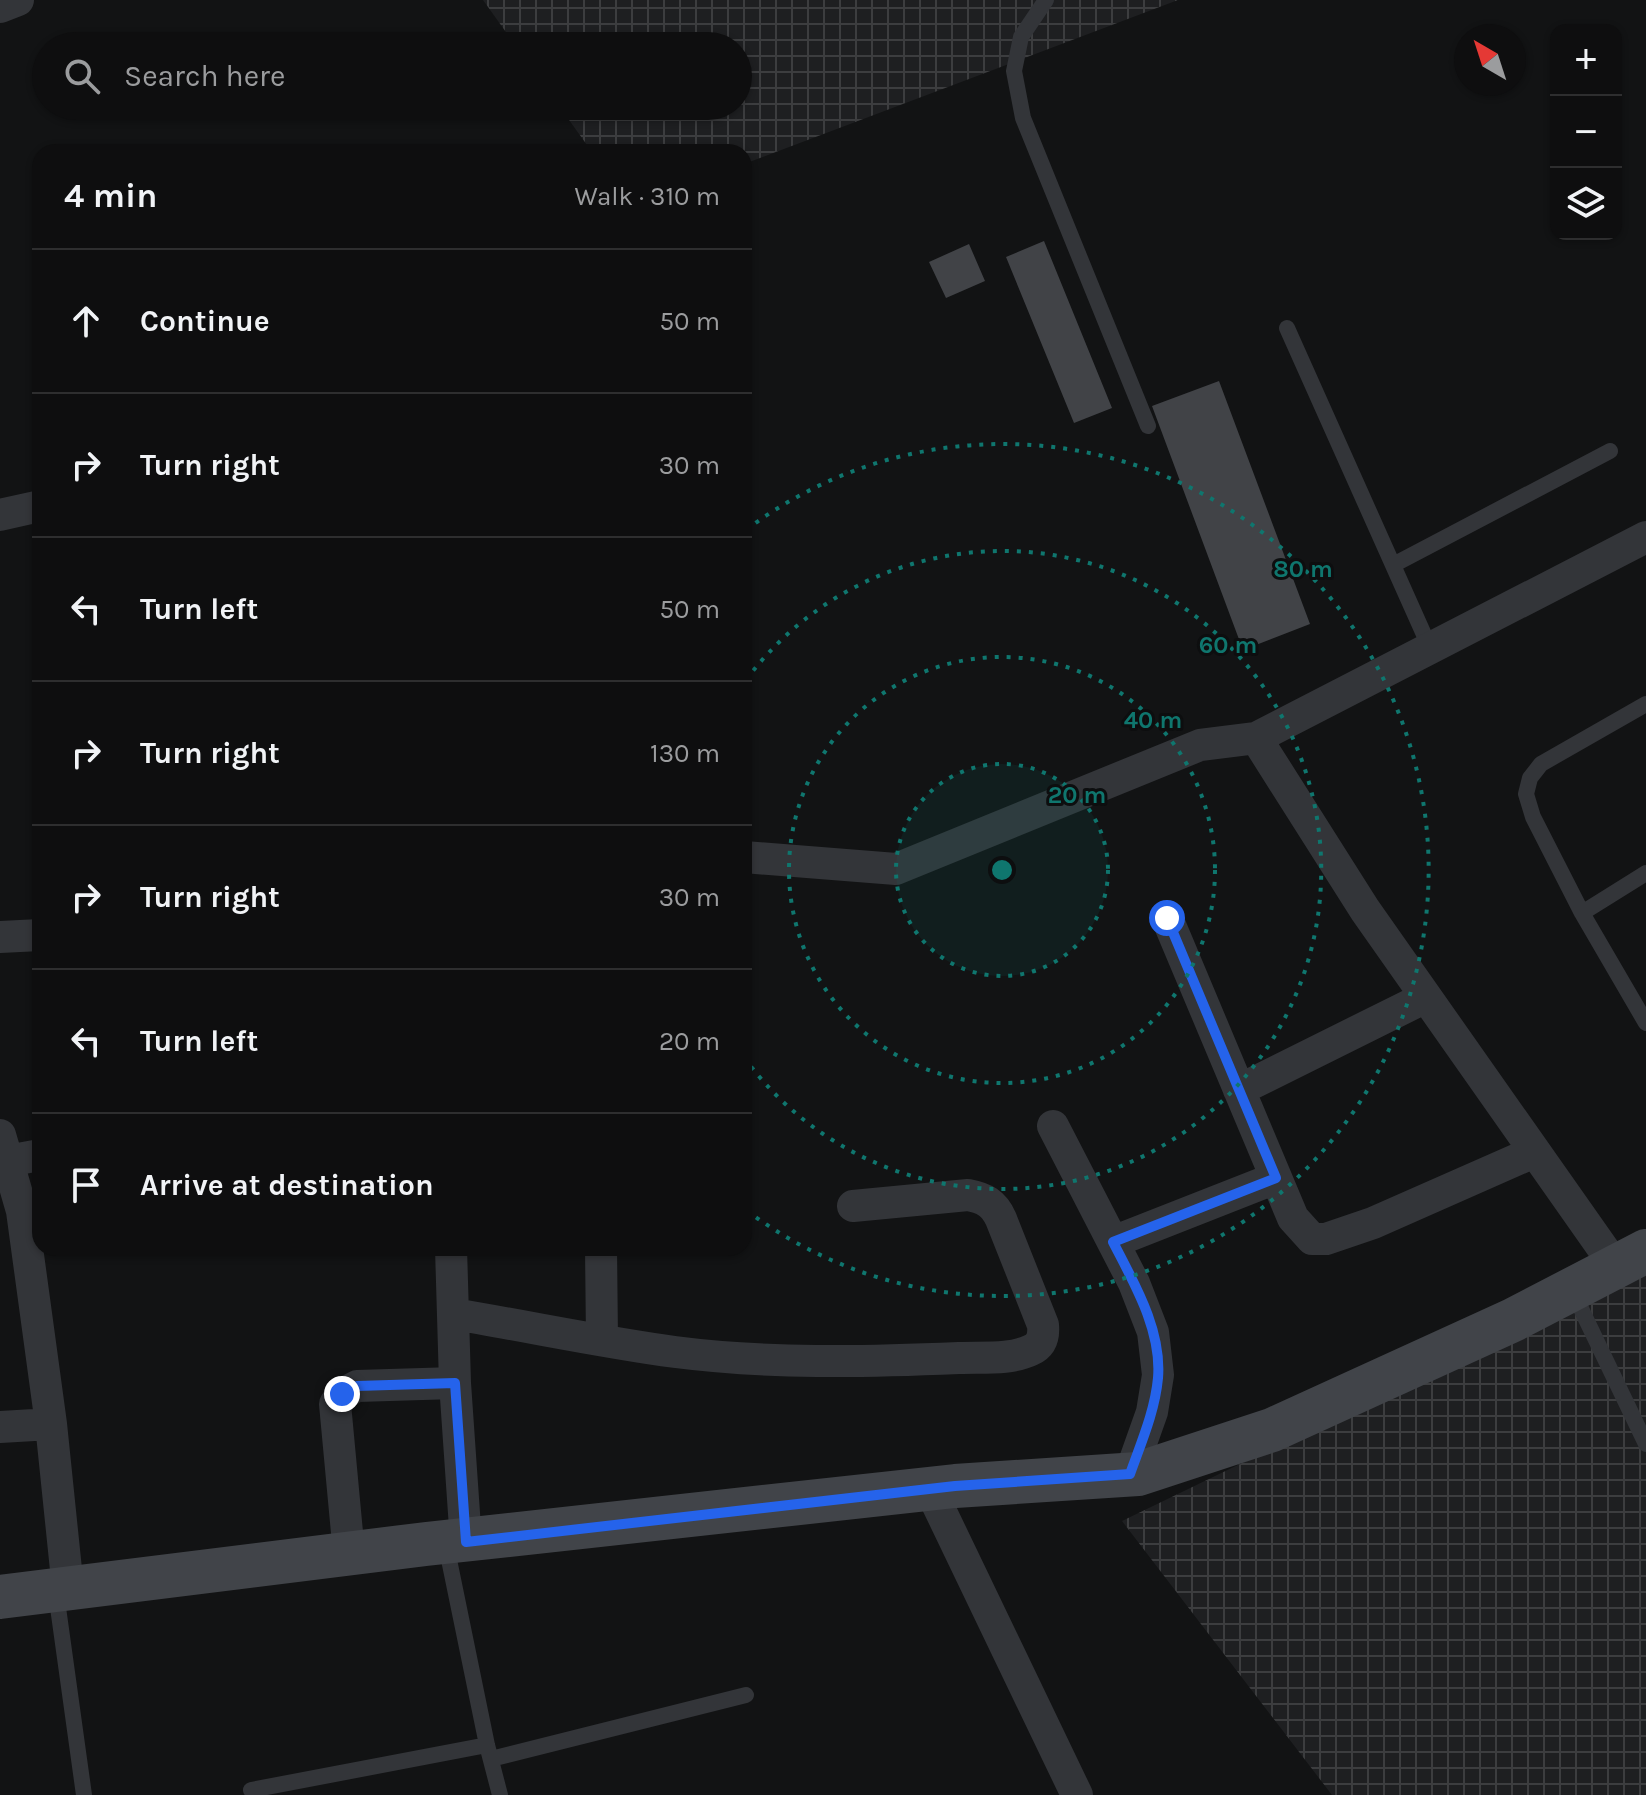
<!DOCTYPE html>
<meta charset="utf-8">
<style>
body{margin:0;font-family:Karla,sans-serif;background:#171718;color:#f1f3f6}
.controls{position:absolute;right:24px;top:24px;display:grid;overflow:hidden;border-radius:16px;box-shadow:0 2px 6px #0004}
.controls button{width:72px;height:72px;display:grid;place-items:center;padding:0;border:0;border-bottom:2px solid #2e2e2f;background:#0e0e0f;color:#f1f3f6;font:40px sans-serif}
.compass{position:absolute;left:1454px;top:24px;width:72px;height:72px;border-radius:50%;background:#0e0e0f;box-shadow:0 2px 6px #0004;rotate:321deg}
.stop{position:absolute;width:24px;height:24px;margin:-18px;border:6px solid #2563eb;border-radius:50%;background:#fff}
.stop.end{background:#2563eb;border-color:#fff;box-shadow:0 2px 8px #0008}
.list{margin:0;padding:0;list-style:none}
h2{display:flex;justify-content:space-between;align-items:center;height:104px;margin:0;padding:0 32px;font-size:34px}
h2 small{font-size:26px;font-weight:400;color:#9b9c9e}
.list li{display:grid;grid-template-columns:52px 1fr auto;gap:24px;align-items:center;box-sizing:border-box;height:144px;padding:0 32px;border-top:2px solid #2e2e2f}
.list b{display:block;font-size:30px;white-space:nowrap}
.list em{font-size:26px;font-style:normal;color:#9b9c9e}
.icon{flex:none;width:44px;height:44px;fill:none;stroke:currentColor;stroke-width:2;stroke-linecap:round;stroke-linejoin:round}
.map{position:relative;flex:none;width:1646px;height:1795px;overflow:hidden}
.search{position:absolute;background:#0e0e0f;box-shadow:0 2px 6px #0004;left:32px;top:32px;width:720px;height:88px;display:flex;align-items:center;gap:20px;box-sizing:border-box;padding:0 28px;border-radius:44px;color:#9b9c9e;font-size:30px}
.panel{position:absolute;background:#0e0e0f;box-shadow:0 2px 6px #0004;left:32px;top:144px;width:720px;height:1112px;border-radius:24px}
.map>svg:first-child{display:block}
</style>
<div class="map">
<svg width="1646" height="1795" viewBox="0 0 1646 1795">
<defs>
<pattern id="industrial-grid" width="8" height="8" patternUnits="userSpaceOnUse" patternTransform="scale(2)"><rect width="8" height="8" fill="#1e1f21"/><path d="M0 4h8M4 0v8" fill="none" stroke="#3c3d3f"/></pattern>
</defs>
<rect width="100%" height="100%" fill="#121314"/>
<path fill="url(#industrial-grid)" d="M483,0H1178L744,164V152H592L559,106H738V46H516Z
M1646,1268V1795H1332L1122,1521Z"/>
<path fill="#414347" d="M1044,241L1112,408L1074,423L1006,257Z
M969,244L985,281L946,298L929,262Z
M1219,381L1310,624L1243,650L1152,406Z"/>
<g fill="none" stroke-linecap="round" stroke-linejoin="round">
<path stroke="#333539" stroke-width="16" d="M1046,0L1021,37L1014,71L1023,118L1148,426
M1287,328L1430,648
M1393,565L1610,451
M1646,704L1541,764L1530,778L1526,794L1533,817L1582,913L1646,1023
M1582,913L1646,873
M1572,1290L1646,1444
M446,1545L487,1745L500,1795
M56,1593L84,1795
M491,1759L746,1695
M251,1790L487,1745"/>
<path stroke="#333539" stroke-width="32" d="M0,7L18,0
M0,515L40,506
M1256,738L1646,537
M744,857L896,869L1200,745L1256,738L1365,910L1616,1267
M1167,918L1293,1218L1312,1239H1326L1373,1223L1534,1152
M0,937L40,935
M1239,1090L1426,997
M1053,1126L1134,1283L1153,1332L1158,1375L1152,1412L1130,1474
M0,1135L22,1211L51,1424L68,1589
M7,1161L40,1155
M1113,1242L1276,1178
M451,1248L455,1383L466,1542
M601,1248L602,1339
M453,1314C527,1326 601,1342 675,1352C768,1364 865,1362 959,1358C982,1357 1011,1360 1031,1350C1042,1345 1044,1336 1043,1325L1001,1219C994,1203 984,1198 968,1195L853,1206
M0,1427L51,1424
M930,1489L1077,1795
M349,1554L335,1404L342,1394L357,1386L455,1383"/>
<path stroke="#414449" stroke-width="44" d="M0,1597L426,1544L955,1486L1138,1474L1272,1430L1513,1320L1646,1251"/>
</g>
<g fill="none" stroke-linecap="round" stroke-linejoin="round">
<path stroke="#2563eb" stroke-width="10" d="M342,1394L357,1386L455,1383L466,1542L955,1486L1130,1474C1141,1443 1155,1411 1158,1378C1162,1330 1134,1283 1113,1242L1276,1178L1167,918"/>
</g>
<circle cx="1002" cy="870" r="106" fill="#0f766e" fill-opacity=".12"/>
<g fill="none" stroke="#0f766e" stroke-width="4" stroke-dasharray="4 8">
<circle cx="1002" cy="870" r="106"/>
<circle cx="1002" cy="870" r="213"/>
<path d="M746 680A319 319 0 1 1 746 1060"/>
<path d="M746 530A426 426 0 1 1 746 1210"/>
</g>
<circle cx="1002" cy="870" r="12" fill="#0f766e" stroke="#0d0e0f" stroke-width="4"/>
<g font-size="24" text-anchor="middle" font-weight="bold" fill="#0f766e" stroke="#0d0e0f" stroke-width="6" stroke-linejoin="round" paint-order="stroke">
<text x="1303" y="577">80 m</text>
<text x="1228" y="653">60 m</text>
<text x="1153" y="728">40 m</text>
<text x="1077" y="803">20 m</text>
</g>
</svg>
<div class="controls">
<button>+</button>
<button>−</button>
<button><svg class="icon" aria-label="layers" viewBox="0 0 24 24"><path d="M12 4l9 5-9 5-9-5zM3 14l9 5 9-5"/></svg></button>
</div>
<svg class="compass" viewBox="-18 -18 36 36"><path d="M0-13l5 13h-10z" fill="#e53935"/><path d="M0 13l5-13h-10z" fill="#9b9c9e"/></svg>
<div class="stop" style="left:1167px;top:918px"></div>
<div class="stop end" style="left:342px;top:1394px"></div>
<div class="search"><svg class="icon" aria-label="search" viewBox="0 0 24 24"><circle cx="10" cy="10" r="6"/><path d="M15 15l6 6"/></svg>Search here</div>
<section class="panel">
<h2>4 min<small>Walk · 310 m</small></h2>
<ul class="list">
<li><svg class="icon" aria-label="ahead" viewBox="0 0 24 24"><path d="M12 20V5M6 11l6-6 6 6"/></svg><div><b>Continue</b></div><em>50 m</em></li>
<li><svg class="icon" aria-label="right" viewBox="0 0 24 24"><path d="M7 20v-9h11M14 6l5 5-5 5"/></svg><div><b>Turn right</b></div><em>30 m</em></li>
<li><svg class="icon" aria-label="left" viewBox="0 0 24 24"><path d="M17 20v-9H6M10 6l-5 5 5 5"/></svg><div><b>Turn left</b></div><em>50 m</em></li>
<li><svg class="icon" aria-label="right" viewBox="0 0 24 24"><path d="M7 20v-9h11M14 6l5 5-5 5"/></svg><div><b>Turn right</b></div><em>130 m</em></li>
<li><svg class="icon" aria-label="right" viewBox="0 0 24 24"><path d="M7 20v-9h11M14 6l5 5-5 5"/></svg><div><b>Turn right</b></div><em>30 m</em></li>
<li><svg class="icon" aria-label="left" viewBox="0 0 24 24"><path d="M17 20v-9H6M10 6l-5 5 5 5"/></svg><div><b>Turn left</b></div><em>20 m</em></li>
<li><svg class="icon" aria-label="arrive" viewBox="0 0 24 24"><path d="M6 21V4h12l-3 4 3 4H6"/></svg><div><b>Arrive at destination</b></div></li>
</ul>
</section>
</div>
